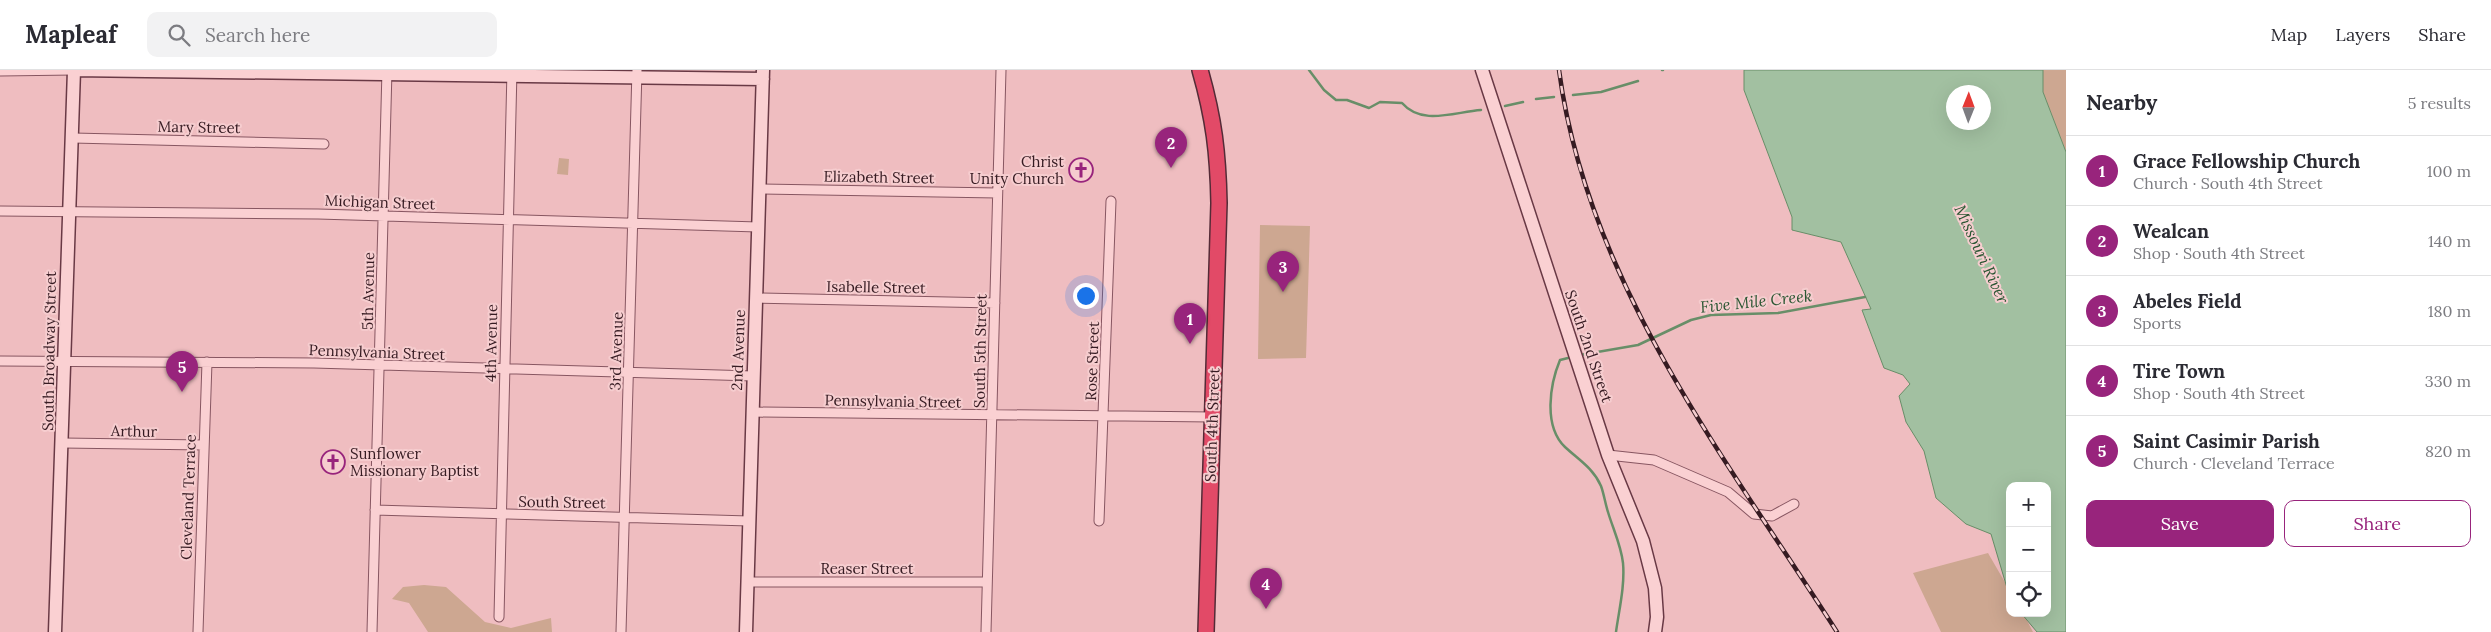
<!DOCTYPE html>
<meta charset="utf-8">
<style>
body{margin:0;font-family:Lora,serif;background:#f2f2f3;color:#2b2b33}
.controls{position:absolute;right:15px;bottom:15px;display:grid;overflow:hidden;border-radius:10px;box-shadow:0 5px 20px #0002}
.controls button{width:45px;height:45px;display:grid;place-items:center;padding:0;border:0;border-bottom:1px solid #e1e1e2;background:#fff;color:#2b2b33;font:25px sans-serif}
.compass{position:absolute;left:1946px;top:15px;width:45px;height:45px;border-radius:50%;background:#fff;box-shadow:0 5px 20px #0002;rotate:1deg}
.you{position:absolute;left:1085px;top:225px;width:18px;height:18px;margin:-12px;border:4px solid #fff;border-radius:50%;background:#1a73e8;box-shadow:0 0 0 8px #1a73e833}
.badge{display:grid;place-items:center;width:32px;height:32px;border-radius:50%;background:#98247c;color:#fff;font-size:16px;font-weight:700}
.pin{position:absolute;translate:-50% -41px;filter:drop-shadow(0 1px 2px #0008)}
.pin::after{content:'';position:absolute;top:26px;width:18px;height:15px;background:inherit;clip-path:polygon(0 0,100% 0,50% 100%)}
.list{margin:0;padding:0;list-style:none}
h2{display:flex;justify-content:space-between;align-items:center;height:65px;margin:0;padding:0 20px;font-size:21px}
h2 small{font-size:16px;font-weight:400;color:#7c7c81}
.list li{display:grid;grid-template-columns:32px 1fr auto;gap:15px;align-items:center;box-sizing:border-box;height:70px;padding:0 20px;border-top:1px solid #e1e1e2}
.list b{display:block;font-size:19px;white-space:nowrap}
.list p{margin:0;font-size:16px;white-space:nowrap;color:#7c7c81}
.list em{font-size:16px;font-style:normal;color:#7c7c81}
.actions{display:flex;gap:10px;padding:15px 20px}
.actions a{flex:1;padding:11px 0;border:1px solid #98247c;border-radius:10px;text-align:center;font-size:18px;color:#98247c}
.actions .main{background:#98247c;color:#fff}
.icon{flex:none;width:28px;height:28px;fill:none;stroke:currentColor;stroke-width:2;stroke-linecap:round;stroke-linejoin:round}
.map{position:relative;flex:none;width:2066px;height:562px;overflow:hidden}
header{display:flex;align-items:center;gap:30px;box-sizing:border-box;height:70px;padding:0 25px;background:#fff;border-bottom:1px solid #e1e1e2}
header strong{font-size:24px}
nav{display:flex;gap:28px;margin-inline-start:auto;font-size:18px}
.search{width:350px;height:45px;background:#f2f2f3;display:flex;align-items:center;gap:12px;box-sizing:border-box;padding:0 18px;border-radius:10px;color:#7c7c81;font-size:19px}
main{display:flex}
aside{flex:1;background:#fff}
.map>svg:first-child{display:block}
</style>
<header>
<strong>Mapleaf</strong>
<div class="search"><svg class="icon" aria-label="search" viewBox="0 0 24 24"><circle cx="10" cy="10" r="6"/><path d="M15 15l6 6"/></svg>Search here</div>
<nav><a>Map</a><a>Layers</a><a>Share</a></nav>
</header>
<main>
<div class="map">
<svg width="2066" height="562" viewBox="0 0 2066 562">
<rect width="100%" height="100%" fill="#efbdc0"/>
<path fill="#cda791" d="M2043,0H2066V82L2043,22Z
M559,88L569,89L568,105L557,104Z
M1260,155L1310,156L1306,288L1258,289Z
M1988,483L2010,521V543H2023L2033,562H1941L1913,503Z
M424,515L446,517L485,552L511,558L551,548L552,562H428L409,533L392,529L403,517Z"/>
<path fill="#a2c0a1" stroke="#688e68" fill-rule="evenodd" d="M1744,0H2043V22L2066,82V562H2037L2021,543H2047V416H2010V528L1991,464L1966,454L1936,428L1924,381L1906,352L1899,326L1910,314L1903,305L1884,298L1862,240L1871,239L1841,172L1792,160V147L1744,20ZM1954,22H1984V52H1954Z"/>
<g fill="none" stroke-linecap="round" stroke-linejoin="round">
<path stroke="#688e68" stroke-width="2.5" d="M1309,0L1324,20L1336,30H1347L1369,38L1380,32L1402,33C1422,56 1454,42 1481,40
M1662,0H1663
M1573,25L1601,22L1638,11
M1536,29L1554,27
M1505,36L1523,32
M1580,285L1638,275L1691,250L1711,245L1778,243L1865,227
M1572,287L1560,290C1550,314 1543,356 1565,377C1579,390 1593,398 1601,416C1604,424 1605,433 1608,442C1613,459 1621,475 1623,493C1625,516 1619,540 1616,562"/>
<g stroke="#875661" stroke-width="11">
<path id="street" d="M0,1L74,0
M73,68L324,74
M759,119L997,123
M0,141L318,144L758,157
M756,228L995,233
M0,291L314,293L753,306
M752,342L1212,347
M63,373L204,375
M1608,385L1654,390L1728,422L1754,444L1772,446L1794,434
M375,440L749,451
M1099,451L1111,131
M748,512H987
M499,547L512,0
M198,562L207,292
M372,562L387,0
M621,562L637,0
M986,562L1001,0"/>
</g>
<g stroke="#693945" stroke-width="15">
<path id="secondary" d="M74,0L763,9
M1482,0L1608,385L1643,471L1655,518L1657,547L1655,562
M55,562L74,0
M746,562L763,0"/>
</g>
<g stroke="#542b37" stroke-width="18">
<path id="highway" d="M1200,0C1214,49 1218,83 1219,133L1206,562"/>
</g>
<use href="#street" stroke="#fad0d2" stroke-width="9"/>
<use href="#secondary" stroke="#fad0d2" stroke-width="12"/>
<use href="#highway" stroke="#e24a67" stroke-width="15"/>
<g stroke="#361b22" stroke-width="4.5">
<path id="rail" d="M1559,0C1587,212 1725,387 1837,562"/>
</g>
<use href="#rail" stroke="#f6cdcf" stroke-width="2.5" stroke-dasharray="8" stroke-linecap="butt"/>
</g>
<defs>
<g id="church-ring" transform="scale(1.25)"><circle r="9.5" fill="#f6cdcf" stroke="#98247c" stroke-width="1.5"/><path d="M-1.2-6h2.4v3.5h3.3v2.4h-3.3V6h-2.4V-.1h-3.3v-2.4h3.3Z" fill="#98247c"/></g>
</defs>
<g fill-rule="evenodd">
<use href="#church-ring" x="1081" y="100"/>
<use href="#church-ring" x="333" y="392"/>
</g>
<g text-anchor="middle" dominant-baseline="central" stroke-width="4" stroke-linejoin="round" paint-order="stroke">
<g font-size="15" fill="#361b22" stroke="#f6cdcf">
<text transform="translate(199 57) rotate(1)">Mary Street</text>
<text transform="translate(879 107) rotate(1)">Elizabeth Street</text>
<text transform="translate(380 132) rotate(2)">Michigan Street</text>
<text transform="translate(876 217) rotate(1)">Isabelle Street</text>
<text transform="translate(368 221) rotate(-89)">5th Avenue</text>
<text transform="translate(491 273) rotate(-89)">4th Avenue</text>
<text transform="translate(1589 276) rotate(71)">South 2nd Street</text>
<text transform="translate(738 280) rotate(-88)">2nd Avenue</text>
<text transform="translate(49 281) rotate(-89)">South Broadway Street</text>
<text transform="translate(616 281) rotate(-88)">3rd Avenue</text>
<text transform="translate(980 281) rotate(-89)">South 5th Street</text>
<text transform="translate(377 282) rotate(2)">Pennsylvania Street</text>
<text transform="translate(1092 291) rotate(-88)">Rose Street</text>
<text transform="translate(893 331) rotate(1)">Pennsylvania Street</text>
<text transform="translate(1212 355) rotate(-88)">South 4th Street</text>
<text transform="translate(134 361) rotate(1)">Arthur</text>
<text transform="translate(188 427) rotate(-88)">Cleveland Terrace</text>
<text transform="translate(562 432) rotate(1)">South Street</text>
<text x="867" y="498">Reaser Street</text>
</g>
<g font-size="15" fill="#361b22" stroke="#f6cdcf" text-anchor="end">
<text x="1064" y="91">Christ<tspan x="1064" dy="17">Unity Church</tspan></text>
<text x="350" y="383" text-anchor="start">Sunflower<tspan x="350" dy="17">Missionary Baptist</tspan></text>
</g>
<g font-size="16" font-style="italic" fill="#2a5632" stroke="#f6cdcf">
<text transform="translate(1982 184) rotate(65)">Missouri River</text>
<text transform="translate(1756 231) rotate(-6)">Five Mile Creek</text>
</g>
</g>
</svg>
<div class="controls">
<button>+</button>
<button>−</button>
<button><svg class="icon" aria-label="locate" viewBox="0 0 24 24"><circle cx="12" cy="12" r="6"/><path d="M12 2v4M12 18v4M2 12h4M18 12h4"/></svg></button>
</div>
<svg class="compass" viewBox="-18 -18 36 36"><path d="M0-13l5 13h-10z" fill="#e53935"/><path d="M0 13l5-13h-10z" fill="#7c7c81"/></svg>
<div class="you"></div>
<div class="pin badge" style="left:1190px;top:274px">1</div>
<div class="pin badge" style="left:1171px;top:98px">2</div>
<div class="pin badge" style="left:1283px;top:222px">3</div>
<div class="pin badge" style="left:1266px;top:539px">4</div>
<div class="pin badge" style="left:182px;top:322px">5</div>
</div>
<aside>
<h2>Nearby<small>5 results</small></h2>
<ul class="list">
<li><span class="badge">1</span><div><b>Grace Fellowship Church</b><p>Church · South 4th Street</p></div><em>100 m</em></li>
<li><span class="badge">2</span><div><b>Wealcan</b><p>Shop · South 4th Street</p></div><em>140 m</em></li>
<li><span class="badge">3</span><div><b>Abeles Field</b><p>Sports</p></div><em>180 m</em></li>
<li><span class="badge">4</span><div><b>Tire Town</b><p>Shop · South 4th Street</p></div><em>330 m</em></li>
<li><span class="badge">5</span><div><b>Saint Casimir Parish</b><p>Church · Cleveland Terrace</p></div><em>820 m</em></li>
</ul>
<div class="actions"><a class="main">Save</a><a>Share</a></div>
</aside>
</main>
